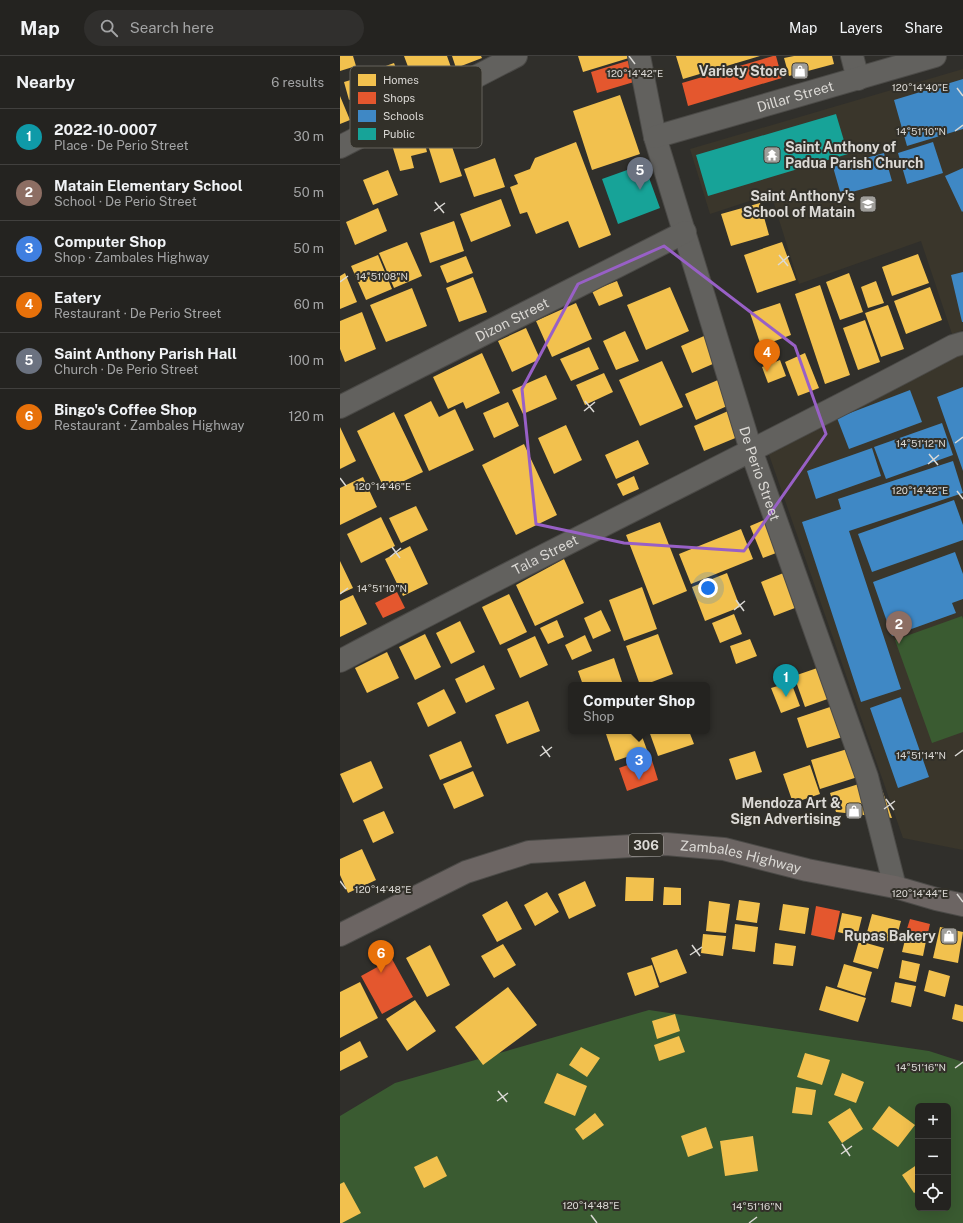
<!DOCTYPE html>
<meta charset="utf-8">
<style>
body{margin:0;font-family:"Public Sans",sans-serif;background:#302f2d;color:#f1f3f6}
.controls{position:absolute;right:12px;bottom:12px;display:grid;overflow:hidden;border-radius:6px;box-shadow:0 4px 16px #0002}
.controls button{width:36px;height:36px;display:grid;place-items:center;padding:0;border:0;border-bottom:1px solid #41403e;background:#242320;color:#f1f3f6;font:20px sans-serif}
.you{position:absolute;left:368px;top:532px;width:14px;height:14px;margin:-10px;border:3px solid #fff;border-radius:50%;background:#1a73e8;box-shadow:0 0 0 6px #1a73e833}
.badge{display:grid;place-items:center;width:26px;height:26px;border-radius:50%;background:#0b8043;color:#fff;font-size:13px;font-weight:700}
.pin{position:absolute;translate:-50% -33px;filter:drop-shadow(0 1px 2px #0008)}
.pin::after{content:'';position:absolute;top:21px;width:14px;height:12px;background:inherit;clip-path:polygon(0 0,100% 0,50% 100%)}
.popup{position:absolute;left:228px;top:626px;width:142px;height:52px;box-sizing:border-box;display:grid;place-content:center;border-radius:6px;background:#242320;filter:drop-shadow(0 1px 3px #0005);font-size:13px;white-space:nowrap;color:#a3a4a5}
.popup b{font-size:15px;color:#f1f3f6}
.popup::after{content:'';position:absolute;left:50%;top:100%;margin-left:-8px;border:8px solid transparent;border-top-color:#242320}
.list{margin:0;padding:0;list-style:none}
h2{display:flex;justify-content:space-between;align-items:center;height:52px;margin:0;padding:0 16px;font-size:17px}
h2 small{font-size:13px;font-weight:400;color:#a3a4a5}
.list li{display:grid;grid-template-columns:26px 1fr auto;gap:12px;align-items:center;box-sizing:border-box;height:56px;padding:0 16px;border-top:1px solid #41403e}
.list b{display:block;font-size:15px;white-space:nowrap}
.list p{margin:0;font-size:13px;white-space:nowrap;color:#a3a4a5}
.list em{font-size:13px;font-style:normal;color:#a3a4a5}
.icon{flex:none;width:22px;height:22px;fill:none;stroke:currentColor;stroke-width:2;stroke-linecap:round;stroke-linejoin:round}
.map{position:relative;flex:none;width:623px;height:1167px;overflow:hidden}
header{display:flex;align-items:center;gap:24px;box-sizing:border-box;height:56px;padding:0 20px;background:#242320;border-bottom:1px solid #41403e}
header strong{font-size:19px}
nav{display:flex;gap:22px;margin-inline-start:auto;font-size:14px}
.search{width:280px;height:36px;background:#302f2d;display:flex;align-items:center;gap:10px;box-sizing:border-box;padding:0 14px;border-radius:22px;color:#a3a4a5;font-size:15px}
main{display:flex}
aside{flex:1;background:#242320}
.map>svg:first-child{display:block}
</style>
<header>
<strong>Map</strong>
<div class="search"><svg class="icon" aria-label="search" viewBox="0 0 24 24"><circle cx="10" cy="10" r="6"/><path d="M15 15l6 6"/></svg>Search here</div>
<nav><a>Map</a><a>Layers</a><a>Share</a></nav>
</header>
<main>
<aside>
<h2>Nearby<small>6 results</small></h2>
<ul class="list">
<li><span class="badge" style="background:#0f9aa8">1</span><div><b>2022-10-0007</b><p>Place · De Perio Street</p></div><em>30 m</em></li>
<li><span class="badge" style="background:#8d6e63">2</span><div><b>Matain Elementary School</b><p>School · De Perio Street</p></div><em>50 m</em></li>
<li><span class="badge" style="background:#3f7fe0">3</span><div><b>Computer Shop</b><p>Shop · Zambales Highway</p></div><em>50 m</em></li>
<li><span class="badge" style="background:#e8710a">4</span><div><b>Eatery</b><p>Restaurant · De Perio Street</p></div><em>60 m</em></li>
<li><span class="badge" style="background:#6b7280">5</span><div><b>Saint Anthony Parish Hall</b><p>Church · De Perio Street</p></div><em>100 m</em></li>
<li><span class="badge" style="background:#e8710a">6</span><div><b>Bingo's Coffee Shop</b><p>Restaurant · Zambales Highway</p></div><em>120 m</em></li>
</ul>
</aside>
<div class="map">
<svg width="623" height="1167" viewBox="0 0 623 1167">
<rect width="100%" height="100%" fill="#302f2b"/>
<path fill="#3a362b" d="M623,13V274L612,278L581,185L459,228L431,138L370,158L350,93Z
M623,290V794L563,782L427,393Z"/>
<path fill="#3a5b31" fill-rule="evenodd" d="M622,560L623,563V676L592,687L555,584Z
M309,954L589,995L623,1006V1167H0V1060L55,1027ZM578,1050H608V1152H578Z"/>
<path fill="#f2c14e" d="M0,0H13L16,10L0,15Z
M64,0H107L113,17L76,32Z
M112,0H141L142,2L116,12Z
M238,0H288L289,2L243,16Z
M336,0H420L343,23Z
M454,0H492L494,8L449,20L444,2Z
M54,7L67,41L44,49L32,15Z
M24,20L30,37L9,44L4,26Z
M280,39L300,98L252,114L233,55Z
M0,40L10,64L0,68Z
M32,40L37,56L16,63L11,47Z
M106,73L122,120L100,127L85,80Z
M83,80L87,96L71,100L74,112L60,115L52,89Z
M236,86L271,179L239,192L228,165L196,178L187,156L180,158L170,131L178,128L174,119L190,113L195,102Z
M155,102L165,131L134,141L124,113Z
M48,114L58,139L33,149L23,124Z
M161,143L171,170L131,186L120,158Z
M420,147L429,179L391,190L381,158Z
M38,152L47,175L15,189L6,166Z
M114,165L124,195L90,207L80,177Z
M67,186L82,220L54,232L39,197Z
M442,186L456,224L417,237L404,199Z
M578,198L589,227L552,240L542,211Z
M38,199L52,233L26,244L11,210Z
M126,200L133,217L107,227L100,210Z
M5,217L17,246L0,253V220Z
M509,217L523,256L500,264L486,226Z
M133,221L147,256L119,266L106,232Z
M277,225L283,240L259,250L252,235Z
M536,225L544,247L528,252L521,231Z
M480,229L510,319L485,328L455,238Z
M330,231L349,275L306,294L287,249Z
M590,231L602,264L566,278L554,245Z
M72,232L87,270L46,286L30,249Z
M236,247L252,283L212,301L196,265Z
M440,247L451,279L421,290L410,257Z
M548,249L564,293L541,301L525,257Z
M22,256L36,293L5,306L0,293V265Z
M525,264L540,306L518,314L503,272Z
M186,272L200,303L172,316L158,285Z
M285,275L299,305L276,314L263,285Z
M371,277L382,304L352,317L341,290Z
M249,291L259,313L231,325L220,303Z
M142,297L160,337L126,353L123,346L108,353L93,321Z
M465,297L479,332L458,340L445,306Z
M440,304L446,320L428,327L422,311Z
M322,305L343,351L300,370L279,324Z
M264,317L273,336L245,349L236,329Z
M206,319L217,343L183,358L172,334Z
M385,321L396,346L356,364L345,338Z
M91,345L99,361L115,353L134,394L89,415L64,359Z
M168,346L179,370L154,382L143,357Z
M395,352L405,378L364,395L354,370Z
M54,356L83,416L45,434L17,375Z
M226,369L242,404L214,418L198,382Z
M0,371L16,405L0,413Z
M298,384L309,408L276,423L265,399Z
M184,388L217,459L176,479L142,409Z
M294,420L299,433L283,440L277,428Z
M23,421L37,451L0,469V432Z
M76,450L88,474L61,487L49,462Z
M41,461L55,490L21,507L7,478Z
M431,461L444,494L423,502L410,470Z
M320,466L347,535L313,549L286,479Z
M401,473L413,503L351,528L339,498Z
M70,490L88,528L63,540L45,503Z
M224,503L244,547L195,570L176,529Z
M0,505L13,532L0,538Z
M446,516L460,550L434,560L421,526Z
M387,517L400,551L365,565L352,531Z
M302,531L317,573L284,585L269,544Z
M169,538L187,576L160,589L142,551Z
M13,539L27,568L0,581V545Z
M261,554L271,575L253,583L244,562Z
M394,558L402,578L380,587L372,567Z
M217,564L224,581L208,588L200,572Z
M120,565L135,596L111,608L96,577Z
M85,578L101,611L75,624L59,591Z
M318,578L333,618L304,629H300L286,590Z
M245,579L252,595L232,604L225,589Z
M195,580L208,609L180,622L167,593Z
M410,583L417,600L396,608L390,590Z
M47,596L59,622L27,637L15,612Z
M274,602L283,629H243L238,615Z
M144,609L155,633L126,647L115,623Z
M486,609L496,640L465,651L454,620Z
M451,626L460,650L441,657L431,632Z
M104,633L116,657L88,671L77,647Z
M188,645L200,675L167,688L155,659Z
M499,648L509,679L467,692L457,662Z
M265,675H300L307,694L275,705Z
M309,675H349L354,688L318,700Z
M121,685L132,711L100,724L89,699Z
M514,691L524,719L480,733L471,704Z
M415,695L422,716L396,724L389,703Z
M31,705L43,732L13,747L0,718Z
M470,709L480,738L453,747L443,718Z
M133,715L144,740L114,753L103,728Z
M538,722L552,762L496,756L490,737Z
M44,755L54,777L33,787L23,764Z
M22,793L36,824L8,837L0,819V803Z
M286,821L314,822L313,845H285Z
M245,825L256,850L229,863L218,838Z
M324,831L341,832V849H323Z
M207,836L219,856L195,870L184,849Z
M399,844L420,847L417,867L396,864Z
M167,845L182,873L157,886L142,859Z
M369,845L390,848L386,877L366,875Z
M443,848L469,852L465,878L439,874Z
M502,857L522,861L517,881L498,876Z
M532,858L561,865L555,887L526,880Z
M395,868L418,871L415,896L392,893Z
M600,871L623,876L618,907L593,902Z
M363,878L386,880L383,900L361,897Z
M566,880L586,885L583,900L562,896Z
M519,885L544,892L538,913L513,906Z
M435,887L456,890L453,910L433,908Z
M163,888L176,909L154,922L141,900Z
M90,889L110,929L87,941L66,902Z
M337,893L347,917L320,927L311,902Z
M562,904L580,908L576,926L559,922Z
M504,908L532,916L525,940L497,931Z
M312,909L319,931L295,940L287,917Z
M589,914L610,920L605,941L584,935Z
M20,926L38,962L0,982V936Z
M555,926L576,930L571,951L551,946Z
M486,930L526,942L518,966L479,954Z
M168,931L197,969L143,1009L115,971Z
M75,944L96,975L67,995L46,963Z
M615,948L623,950V966L612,963Z
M335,958L340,975L317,983L312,965Z
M339,980L345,996L319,1005L314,989Z
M20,985L28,1001L0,1015V996Z
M241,991L260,1002L247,1021L229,1009Z
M465,997L490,1004L482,1029L457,1021Z
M217,1017L247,1030L235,1060L204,1047Z
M502,1017L524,1026L516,1047L494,1039Z
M456,1031L476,1034L472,1059L452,1057Z
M549,1050L575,1069L558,1091L532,1073Z
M510,1052L523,1073L502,1087L488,1066Z
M255,1057L264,1069L243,1084L235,1073Z
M366,1071L373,1092L348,1101L341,1080Z
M413,1080L418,1115L385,1120L380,1085Z
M97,1100L107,1120L84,1132L74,1111Z
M578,1108V1134L574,1137L562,1119Z
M4,1126L21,1157L2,1167H0V1128Z"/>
<path fill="#e4572e" d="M433,0H436L442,22L348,50L342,27Z
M297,2L304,23L257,37L251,16Z
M57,536L65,552L43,562L35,547Z
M311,701L318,724L287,735L279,712Z
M476,850L500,855L494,884L471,879Z
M570,863L590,868L587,881L566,876Z
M52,903L73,941L42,958L21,920Z"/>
<path fill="#3f88c5" d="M623,23V73L567,90L554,44Z
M593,86L603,117L567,128L558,97Z
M544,97L552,125L501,139L493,111Z
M623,112V155L622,156L605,120Z
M623,216V266H622L611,219Z
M623,331V415L597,341Z
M570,334L582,366L509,393L497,362Z
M602,367L613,399L546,423L534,391Z
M532,392L541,420L476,443L467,415Z
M613,405L623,437L509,475L561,633L521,646L462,466L501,453L498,443Z
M614,444L623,469V484L532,516L518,478Z
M615,496L623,518V543L612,547L616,557L552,580L533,526Z
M561,641L589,721L558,732L530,652Z"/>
<path fill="#17a398" d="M496,58L508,98L368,140L356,99Z
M304,108L320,152L278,168L262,123Z"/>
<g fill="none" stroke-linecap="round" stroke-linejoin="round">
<g stroke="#4b4a47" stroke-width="24">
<g id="minor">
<path id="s1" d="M299,0L315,81L411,394L527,721L555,831"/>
<path d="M512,0L518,23"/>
<path id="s2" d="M315,81L595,0"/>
<path d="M0,91L176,0"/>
<path id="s3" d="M0,351L345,176"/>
<path id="s4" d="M0,605C203,497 410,398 613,290L623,287"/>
</g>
</g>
<g stroke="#4b4a47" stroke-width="24">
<g id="primary">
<path id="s5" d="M0,879L126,816L189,796L326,788L384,793L467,814L555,831L596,843L623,849"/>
</g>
</g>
<use href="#minor" stroke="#62615e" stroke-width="22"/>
<use href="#primary" stroke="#6c6563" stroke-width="22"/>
</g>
<path fill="none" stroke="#9860c6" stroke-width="3" stroke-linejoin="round" d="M324,190L455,290L486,378L404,495L284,487L196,468L182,333L238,228Z"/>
<path fill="none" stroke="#dbd9d5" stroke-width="1.5" d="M289,0L295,8M617,32L623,40M615,75L623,69M95,146L104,157M94,155L105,147M439,199L448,210M438,209L449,200M0,226L8,220M245,345L254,356M244,355L255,346M615,387L623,381M589,398L598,409M588,408L599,399M0,422L6,430M617,435L623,443M52,491L60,502M50,501L61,492M0,538L8,532M396,544L404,555M394,554L405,545M202,690L210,701M200,700L212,691M615,700L623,694M546,743L554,754M544,753L555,745M0,825L6,833M617,838L623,846M352,889L360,900M350,899L362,891M615,1012L623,1006M158,1035L167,1046M157,1045L168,1037M502,1088L510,1100M501,1098L512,1090M251,1159L257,1167M409,1167L417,1161"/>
<defs>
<g id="shop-square" transform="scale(0.9)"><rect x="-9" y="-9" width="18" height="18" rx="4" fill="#9f9e9a" stroke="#323029"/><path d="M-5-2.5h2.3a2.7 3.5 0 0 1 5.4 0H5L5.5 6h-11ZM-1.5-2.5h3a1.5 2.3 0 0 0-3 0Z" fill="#fff"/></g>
<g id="temple-square" transform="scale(0.9)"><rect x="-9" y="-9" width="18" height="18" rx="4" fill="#9f9e9a" stroke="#323029"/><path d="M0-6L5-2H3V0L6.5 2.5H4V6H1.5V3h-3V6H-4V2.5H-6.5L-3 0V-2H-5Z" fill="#fff"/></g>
<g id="school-square" transform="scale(0.9)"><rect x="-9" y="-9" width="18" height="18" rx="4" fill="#9f9e9a" stroke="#323029"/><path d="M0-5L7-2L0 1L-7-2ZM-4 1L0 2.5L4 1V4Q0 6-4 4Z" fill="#fff"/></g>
</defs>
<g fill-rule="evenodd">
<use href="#shop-square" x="460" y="15"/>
<use href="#temple-square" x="432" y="99"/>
<use href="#school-square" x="528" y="148"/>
<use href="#shop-square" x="514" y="755"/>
<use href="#shop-square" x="609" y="880"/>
</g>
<g text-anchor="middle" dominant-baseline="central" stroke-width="4" stroke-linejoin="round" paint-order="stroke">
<rect fill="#323029" stroke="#a8a6a1" stroke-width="1" x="289" y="778" width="34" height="22" rx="3"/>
<g font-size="13" font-weight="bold" fill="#dbd9d5">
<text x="306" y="789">306</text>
</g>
<g font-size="14" font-weight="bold" fill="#dbd9d5" stroke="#323029" text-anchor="end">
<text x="447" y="15">Variety Store</text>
<text x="445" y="91" text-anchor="start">Saint Anthony of<tspan x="445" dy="16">Padua Parish Church</tspan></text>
<text x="515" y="140">Saint Anthony's<tspan x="515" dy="16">School of Matain</tspan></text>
<text x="501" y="747">Mendoza Art &amp;<tspan x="501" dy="16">Sign Advertising</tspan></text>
<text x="596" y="880">Rupas Bakery</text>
</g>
<g font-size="14" fill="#dbd9d5" stroke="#323029">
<text stroke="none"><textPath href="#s2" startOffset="146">Dillar Street</textPath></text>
<text stroke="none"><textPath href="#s3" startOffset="193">Dizon Street</textPath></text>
<text stroke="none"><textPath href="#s1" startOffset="435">De Perio Street</textPath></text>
<text stroke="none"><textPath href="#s4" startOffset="231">Tala Street</textPath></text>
<text stroke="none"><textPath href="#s5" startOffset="420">Zambales Highway</textPath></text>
</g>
</g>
<rect x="10" y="10" width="132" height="82" rx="6" fill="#323029" stroke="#65635d" stroke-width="1"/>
<rect x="18" y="18" width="18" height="12" fill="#f2c14e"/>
<rect x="18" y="36" width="18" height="12" fill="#e4572e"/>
<rect x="18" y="54" width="18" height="12" fill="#3f88c5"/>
<rect x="18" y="72" width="18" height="12" fill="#17a398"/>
<g font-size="11" fill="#dbd9d5">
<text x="43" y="28">Homes</text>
<text x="43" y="46">Shops</text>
<text x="43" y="64">Schools</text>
<text x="43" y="82">Public</text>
</g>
<g font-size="10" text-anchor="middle" fill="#dbd9d5" stroke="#323029" stroke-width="4" stroke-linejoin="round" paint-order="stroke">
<text x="295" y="21">120°14'42"E</text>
<text x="580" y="35">120°14'40"E</text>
<text x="581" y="79">14°51'10"N</text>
<text x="42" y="224">14°51'08"N</text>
<text x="581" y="391">14°51'12"N</text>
<text x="43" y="434">120°14'46"E</text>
<text x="580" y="438">120°14'42"E</text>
<text x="42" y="536">14°51'10"N</text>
<text x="581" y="703">14°51'14"N</text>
<text x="43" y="837">120°14'48"E</text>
<text x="580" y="841">120°14'44"E</text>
<text x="581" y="1015">14°51'16"N</text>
<text x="251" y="1153">120°14'48"E</text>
<text x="417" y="1154">14°51'16"N</text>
</g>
</svg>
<div class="controls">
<button>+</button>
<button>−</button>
<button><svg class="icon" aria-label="locate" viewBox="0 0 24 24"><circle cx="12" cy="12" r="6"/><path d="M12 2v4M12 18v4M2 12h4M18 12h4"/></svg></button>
</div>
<div class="you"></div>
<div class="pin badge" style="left:446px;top:641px;background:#0f9aa8">1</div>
<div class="pin badge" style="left:559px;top:588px;background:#8d6e63">2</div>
<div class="pin badge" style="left:299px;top:724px;background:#3f7fe0">3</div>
<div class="popup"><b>Computer Shop</b>Shop</div>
<div class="pin badge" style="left:427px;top:316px;background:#e8710a">4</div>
<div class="pin badge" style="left:300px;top:134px;background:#6b7280">5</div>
<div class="pin badge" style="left:41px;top:917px;background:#e8710a">6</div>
</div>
</main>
